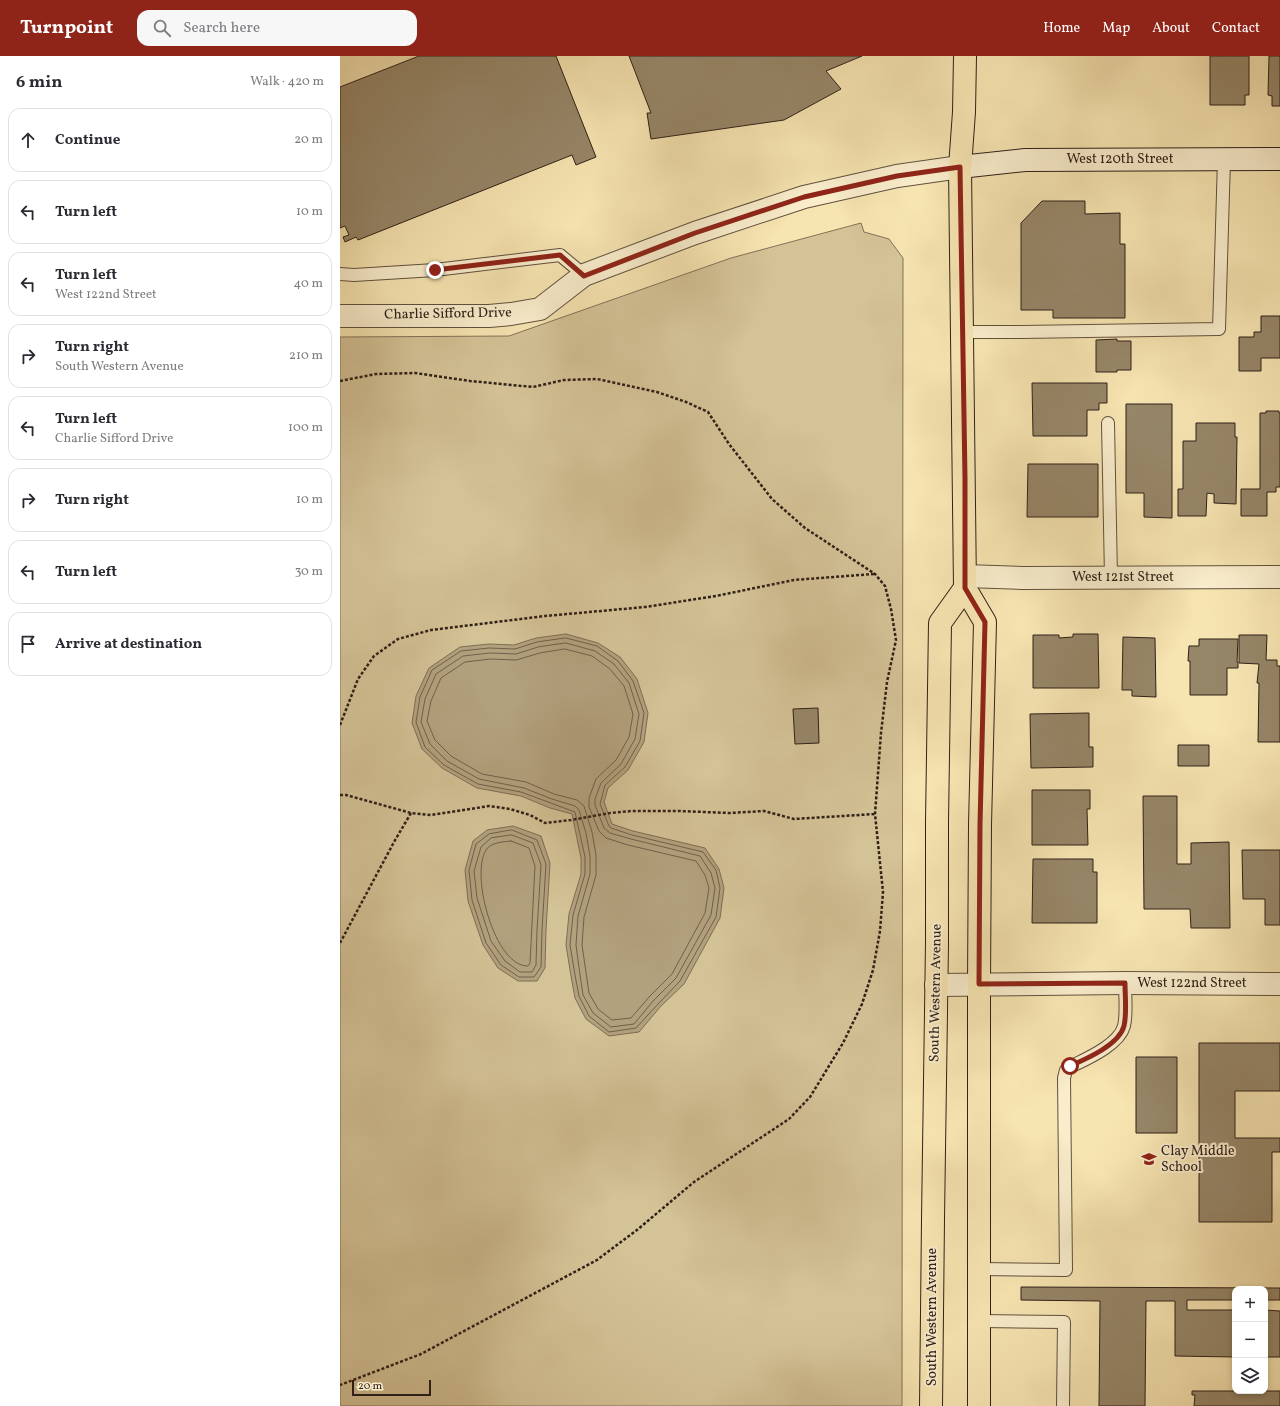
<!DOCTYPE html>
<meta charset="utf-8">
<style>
body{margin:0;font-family:Vollkorn,serif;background:#f7f7f7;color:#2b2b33}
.controls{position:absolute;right:12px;bottom:12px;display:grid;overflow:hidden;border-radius:8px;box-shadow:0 2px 6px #0003}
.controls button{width:36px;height:36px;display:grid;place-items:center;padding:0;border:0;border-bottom:1px solid #e1e1e2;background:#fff;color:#2b2b33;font:20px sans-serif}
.scale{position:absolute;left:12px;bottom:10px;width:79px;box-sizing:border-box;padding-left:4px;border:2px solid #2f2018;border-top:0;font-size:11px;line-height:14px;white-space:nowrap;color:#2f2018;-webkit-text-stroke:3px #f9edcc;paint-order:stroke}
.stop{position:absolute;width:12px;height:12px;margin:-9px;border:3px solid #8f2418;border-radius:50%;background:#fff}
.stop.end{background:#8f2418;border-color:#fff;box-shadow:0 1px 4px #0008}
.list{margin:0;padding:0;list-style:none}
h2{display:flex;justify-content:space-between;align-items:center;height:52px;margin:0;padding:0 16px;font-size:17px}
h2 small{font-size:13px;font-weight:400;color:#7c7c81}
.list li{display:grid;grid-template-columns:26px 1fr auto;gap:12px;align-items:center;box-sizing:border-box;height:64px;margin:0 8px 8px;padding:0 8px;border:1px solid #e1e1e2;border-radius:12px}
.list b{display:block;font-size:15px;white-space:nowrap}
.list p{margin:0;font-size:13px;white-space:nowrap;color:#7c7c81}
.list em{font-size:13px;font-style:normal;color:#7c7c81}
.icon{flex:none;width:22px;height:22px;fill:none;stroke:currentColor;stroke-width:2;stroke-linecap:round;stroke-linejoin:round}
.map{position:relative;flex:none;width:940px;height:1350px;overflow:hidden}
header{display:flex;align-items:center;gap:24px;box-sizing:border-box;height:56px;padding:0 20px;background:#8f2418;color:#fff}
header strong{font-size:19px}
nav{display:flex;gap:22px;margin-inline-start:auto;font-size:14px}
.search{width:280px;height:36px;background:#f7f7f7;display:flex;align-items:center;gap:10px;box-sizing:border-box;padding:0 14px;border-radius:12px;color:#7c7c81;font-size:15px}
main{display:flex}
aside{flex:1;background:#fff}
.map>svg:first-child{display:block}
</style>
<header>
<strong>Turnpoint</strong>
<div class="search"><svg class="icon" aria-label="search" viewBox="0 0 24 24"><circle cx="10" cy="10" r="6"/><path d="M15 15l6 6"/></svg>Search here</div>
<nav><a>Home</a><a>Map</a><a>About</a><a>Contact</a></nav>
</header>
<main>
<aside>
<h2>6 min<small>Walk · 420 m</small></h2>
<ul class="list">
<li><svg class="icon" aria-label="ahead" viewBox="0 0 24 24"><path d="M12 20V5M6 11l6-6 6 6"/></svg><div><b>Continue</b></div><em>20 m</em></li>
<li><svg class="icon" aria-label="left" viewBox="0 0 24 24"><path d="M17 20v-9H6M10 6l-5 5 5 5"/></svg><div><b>Turn left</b></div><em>10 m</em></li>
<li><svg class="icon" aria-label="left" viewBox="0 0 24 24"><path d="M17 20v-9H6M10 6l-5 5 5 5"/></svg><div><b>Turn left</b><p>West 122nd Street</p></div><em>40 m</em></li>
<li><svg class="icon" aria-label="right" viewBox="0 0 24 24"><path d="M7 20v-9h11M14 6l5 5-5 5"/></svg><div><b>Turn right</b><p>South Western Avenue</p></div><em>210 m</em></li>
<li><svg class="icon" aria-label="left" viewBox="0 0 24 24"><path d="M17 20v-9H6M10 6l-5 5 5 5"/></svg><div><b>Turn left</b><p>Charlie Sifford Drive</p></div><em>100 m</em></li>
<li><svg class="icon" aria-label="right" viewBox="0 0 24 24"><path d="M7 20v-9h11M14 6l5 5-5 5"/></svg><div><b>Turn right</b></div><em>10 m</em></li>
<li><svg class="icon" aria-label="left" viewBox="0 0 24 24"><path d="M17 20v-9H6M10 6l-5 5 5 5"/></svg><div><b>Turn left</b></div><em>30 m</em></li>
<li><svg class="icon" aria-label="arrive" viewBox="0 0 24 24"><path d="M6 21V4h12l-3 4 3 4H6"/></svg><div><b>Arrive at destination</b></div></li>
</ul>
</aside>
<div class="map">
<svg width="940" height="1350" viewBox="0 0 940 1350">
<rect width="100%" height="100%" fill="#f6e4b1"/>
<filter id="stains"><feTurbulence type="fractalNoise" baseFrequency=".005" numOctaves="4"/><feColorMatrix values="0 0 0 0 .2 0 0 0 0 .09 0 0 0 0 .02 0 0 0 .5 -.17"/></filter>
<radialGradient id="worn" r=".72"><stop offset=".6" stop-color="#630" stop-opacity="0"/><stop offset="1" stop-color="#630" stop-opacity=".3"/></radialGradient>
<path fill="#d4c397" stroke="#827258" d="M521,167L524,176L549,183L563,202L562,1350H0V281L169,280L391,202Z"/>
<path fill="#b2a17d" stroke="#7e6d55" d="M226,578L258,587L280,601L297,623L308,657L304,686L288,714L268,732L264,746L272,768L293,775L365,792L379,813L384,832L380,862L344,928L321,950L299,976L269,980L246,963L235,942L231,920L226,889L229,858L241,818V802L232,758L210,752L181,740L137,732L102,712L82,693L72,667L76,640L89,612L120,591L149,588L174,589L196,582Z
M173,770L201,780L210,807L206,874L205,912L197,925H178L158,912L143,889L128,845L125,814L133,785L147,774Z"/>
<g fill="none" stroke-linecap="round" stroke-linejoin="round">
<path stroke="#70604a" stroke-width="1" d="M226,582L257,590L278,605L293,625L304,657L300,685L285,711L265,729L260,748L269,770L271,772L292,779L363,796L376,814L380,832L376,861L340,925L318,948L296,972L269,976L249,960L239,940L235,919L230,889L233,859L245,818V801L235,756L181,736L138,728L104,709L85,691L76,666L80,641L92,614L121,595L149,592L175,593L197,586Z
M226,587L255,595L274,608L289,627L299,658L295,683L281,708L261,727L255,743V749L264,772L270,777L291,783L360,800L371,817L375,832L371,859L336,922L314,944L294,968L271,971L253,957L243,939L240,919L236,889L238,860L250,818V800L246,777L239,754L235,750L212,743L184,732L139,723L107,705L90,688L81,666L85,643L96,618L123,600L150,597L176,598L198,591Z
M225,593L252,600L270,613L284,630L293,658L289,681L276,704L256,723L249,742V751L259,775L266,782L288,789L356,805L365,819L369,832L365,857L332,918L310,940L291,962L272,964L258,953L249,937L242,889L244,861L256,819V799L252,776L244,750L237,744L214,738L186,726L142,718L111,700L95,684L87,665L91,645L101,622L125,606L150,603L176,604L200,597Z
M172,774L197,784L206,808L202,874L201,911L194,921H179L161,909L146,887L132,844L129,814L136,788L149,778Z
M172,779L193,787L201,809L197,874L196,909L192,916H180L165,905L151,885L137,842L134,815L141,791L151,782Z
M171,785L189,792L195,810L190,907L188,910C155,911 130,819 146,794C151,786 163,786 171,785Z"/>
</g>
<path fill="#968668" stroke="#2f2018" d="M79,0H216L256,101L236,109L232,99L18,184L16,181L5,186L3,181L9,179L5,170L0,172V31Z
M289,0H522L486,15L501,33L444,64L311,83L307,57H311Z
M870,0H909V39H905V49H870Z
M929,0H940V50H932V40L928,39Z
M702,145H745V158L780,157V188H785V262H713V254H681V167Z
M921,260H940V302H921V315H899V281H914V276H921Z
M777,283V285H791V314H777V316H756V284Z
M692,327H767V347H759V354H747V380H693Z
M786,348H832V462L804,461V437H786Z
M926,355H939V357H940V431H936V436H927V460H901V433H920V357H926Z
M856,367H895V381H897L896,448L874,447V438L867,437L866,460H838V433H843V385H856Z
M688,408H758V461H687Z
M733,578H758L759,632H693V579H719V582L733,581Z
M899,579H927L926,604H937V610H940V686H918L919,627H917L919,608L899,607Z
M783,581L815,582L816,641L792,640V634H782Z
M859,583H898L897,606H898V612H887V639H850V605H848L849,590H859Z
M478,652L479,687L455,688L453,653Z
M749,657V691H753V711L691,712L690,658Z
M838,689H869V710H838Z
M692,734H750V753H747L748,789H692Z
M803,740H837V808H851V787L889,786L890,872H851L850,853H804Z
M902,794H940V869H925V843H903Z
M693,803H753V816H757V867H692Z
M859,987H940V1035H895V1082H940V1096H932V1166H859Z
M796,1001H837V1077H796Z
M681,1231L940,1232V1244H925V1233H895V1244H847V1254H895V1301L835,1300V1245H806L805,1350H759L760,1245L681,1244Z
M925,1254L940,1255V1301H925Z
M852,1335H940V1350H854L855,1339H852Z"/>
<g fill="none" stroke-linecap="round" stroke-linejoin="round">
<g stroke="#61513e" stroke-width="14">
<path id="lane" d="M0,218L14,219L95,214L220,199L244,219
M622,276H682L879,273L884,103
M768,367L771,521
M640,1213L726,1214L724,1022L726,1014L730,1011C746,1003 779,989 784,970C787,958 785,940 785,927
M640,1265L724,1266L723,1350"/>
</g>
<g stroke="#61513e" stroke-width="24">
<path id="street" d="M0,260H149L171,258L200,253L244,219L355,177L464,141L557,120L620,111
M625,520L682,522L940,521
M596,929L785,927L940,928"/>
</g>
<g stroke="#2f2018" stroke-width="24">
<path id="secondary" d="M620,111L685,104L940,103"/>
</g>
<g stroke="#2f2018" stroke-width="24">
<path id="primary" d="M625,0L624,56L620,111L625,532L645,566L640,769L639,928V1350
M591,1350L593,1163L597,887V766L600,567L625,532"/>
</g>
<path stroke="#2f2018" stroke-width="2.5" stroke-dasharray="3 2" stroke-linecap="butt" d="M0,325L36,318L75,317L130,325L193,331L224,324L257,323L317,336L346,346L368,356L389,388L432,443L465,472L535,518L545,530L551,553L556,584L547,626L541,677L535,758L543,836L540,875L533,914L522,948L503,987L470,1041L449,1063L354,1126L297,1174L257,1204L81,1298L0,1329
M0,669L18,623L34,600L58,583L91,574L205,560L305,551L376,540L454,524L534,518
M0,739H6L71,757L91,759L149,750L170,753L190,759L205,767L231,764L270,757L292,755H339L390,757L424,755L454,763L535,758
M0,887L54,786L71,757"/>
<use href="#lane" stroke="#f9edcc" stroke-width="12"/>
<use href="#street" stroke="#f9edcc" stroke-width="22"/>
<use href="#secondary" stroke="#f9edcc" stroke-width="22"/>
<use href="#primary" stroke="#f6e4b1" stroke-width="22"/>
</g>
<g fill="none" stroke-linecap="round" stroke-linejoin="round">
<path stroke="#8f2418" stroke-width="5" d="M95,214L220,199L244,220L355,177L464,141L557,120L620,111L625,422V532L645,566L640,769L639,928L785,927C785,940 787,958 784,970C779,989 746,1003 730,1010"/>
</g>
<defs>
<g id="school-bare" transform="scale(1.2)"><path d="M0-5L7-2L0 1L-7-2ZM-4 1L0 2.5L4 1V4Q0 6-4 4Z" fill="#8f2418" stroke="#f9edcc" stroke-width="2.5" paint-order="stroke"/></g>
</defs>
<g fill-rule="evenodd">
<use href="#school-bare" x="809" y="1103"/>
</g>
<g text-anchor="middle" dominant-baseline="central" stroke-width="4" stroke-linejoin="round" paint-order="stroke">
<g font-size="14" fill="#2f2018" stroke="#f9edcc">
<text x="780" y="103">West 120th Street</text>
<text transform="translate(108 258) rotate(-1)">Charlie Sifford Drive</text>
<text x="783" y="521">West 121st Street</text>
<text x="852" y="927">West 122nd Street</text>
<text transform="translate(596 937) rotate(-89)">South Western Avenue</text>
<text transform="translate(592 1261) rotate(-90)">South Western Avenue</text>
</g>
<g font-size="14" fill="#2f2018" stroke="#f9edcc" text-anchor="start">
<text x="821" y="1095">Clay Middle<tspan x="821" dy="16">School</tspan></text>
</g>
</g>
<rect width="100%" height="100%" filter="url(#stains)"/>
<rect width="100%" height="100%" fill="url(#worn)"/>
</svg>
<div class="controls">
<button>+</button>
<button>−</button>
<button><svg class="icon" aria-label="layers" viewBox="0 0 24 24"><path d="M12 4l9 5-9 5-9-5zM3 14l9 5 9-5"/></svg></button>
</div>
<div class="scale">20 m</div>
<div class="stop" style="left:730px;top:1010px"></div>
<div class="stop end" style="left:95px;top:214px"></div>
</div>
</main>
